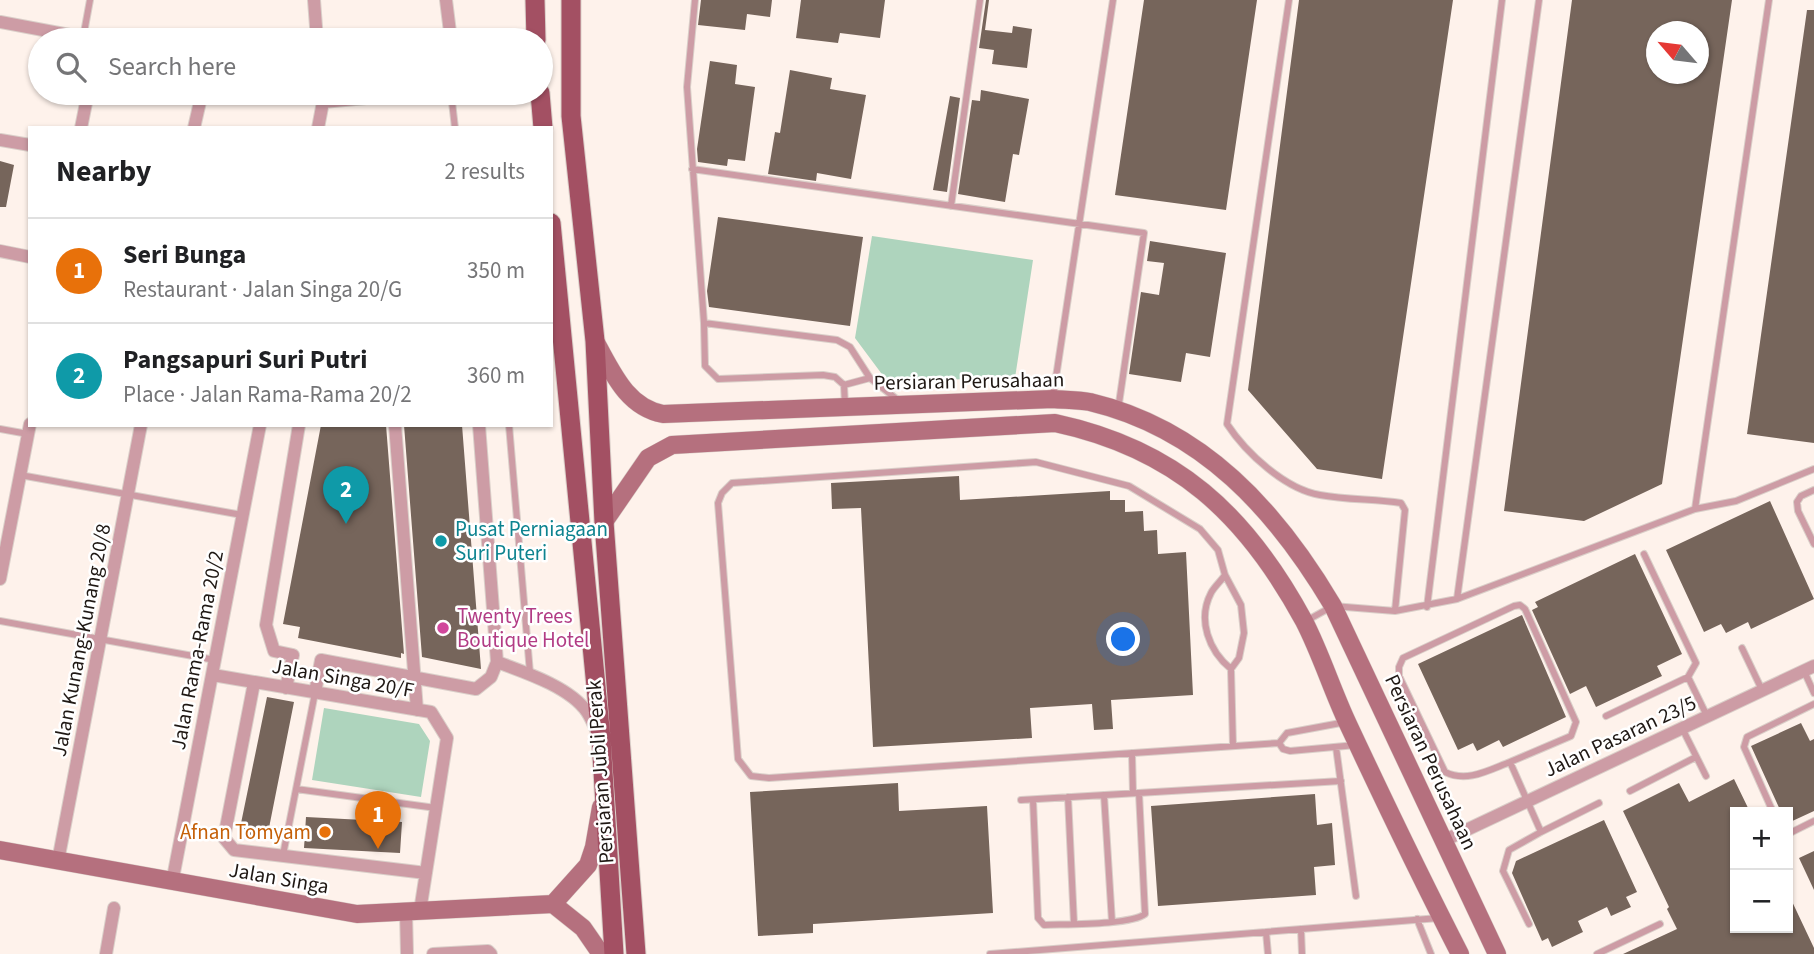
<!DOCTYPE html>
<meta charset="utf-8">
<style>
body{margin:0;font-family:"Source Sans 3",sans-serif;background:#f6f6f6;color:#202124}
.controls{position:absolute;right:21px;bottom:21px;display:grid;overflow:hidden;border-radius:0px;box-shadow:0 2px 5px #0004}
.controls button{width:63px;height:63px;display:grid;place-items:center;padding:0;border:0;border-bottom:2px solid #e0e0e0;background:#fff;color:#202124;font:35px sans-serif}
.compass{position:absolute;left:1646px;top:21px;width:63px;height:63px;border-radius:50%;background:#fff;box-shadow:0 2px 5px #0004;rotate:298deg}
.you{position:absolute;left:1124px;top:640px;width:24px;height:24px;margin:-18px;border:5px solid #fff;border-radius:50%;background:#1a73e8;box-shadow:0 0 0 10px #1a73e833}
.badge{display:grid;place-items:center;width:46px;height:46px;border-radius:50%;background:#b42b69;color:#fff;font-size:23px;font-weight:700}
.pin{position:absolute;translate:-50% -58px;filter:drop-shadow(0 2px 4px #0008)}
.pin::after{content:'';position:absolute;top:37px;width:24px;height:21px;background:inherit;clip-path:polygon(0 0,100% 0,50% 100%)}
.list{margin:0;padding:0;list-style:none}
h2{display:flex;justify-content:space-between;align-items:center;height:91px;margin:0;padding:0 28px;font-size:30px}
h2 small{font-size:23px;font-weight:400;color:#757577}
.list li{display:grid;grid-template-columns:46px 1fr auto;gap:21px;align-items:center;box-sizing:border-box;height:105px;padding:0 28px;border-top:2px solid #e0e0e0}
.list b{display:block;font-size:26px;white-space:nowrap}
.list p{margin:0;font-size:23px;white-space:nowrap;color:#757577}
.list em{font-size:23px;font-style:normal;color:#757577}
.icon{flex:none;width:38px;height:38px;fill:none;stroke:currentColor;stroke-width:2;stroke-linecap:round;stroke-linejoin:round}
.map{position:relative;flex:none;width:1814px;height:954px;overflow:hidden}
.search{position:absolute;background:#fff;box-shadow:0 2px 5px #0004;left:28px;top:28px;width:525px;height:77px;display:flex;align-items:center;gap:18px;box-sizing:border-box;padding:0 24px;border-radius:38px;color:#757577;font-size:26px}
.panel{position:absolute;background:#fff;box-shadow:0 2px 5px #0004;left:28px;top:126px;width:525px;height:301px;border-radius:0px}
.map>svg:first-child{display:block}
</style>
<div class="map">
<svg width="1814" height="954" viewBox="0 0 1814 954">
<rect width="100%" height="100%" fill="#fef2eb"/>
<path fill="#aed4bd" d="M872,236L1033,260L1015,378L887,381L855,338Z
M324,708L419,724L430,741L421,797L312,780Z"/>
<path fill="#76655b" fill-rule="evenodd" d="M701,0H772L770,17L747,14L745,30L698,25Z
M801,0H885L880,38L840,33L838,43L796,38Z
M986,0H989L985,30L1012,33L1013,26L1032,29L1027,68L992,64L994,50L979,48Z
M1144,0H1257L1226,210L1115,195Z
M1299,0H1453L1382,479L1317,469L1248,390Z
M1572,0H1732L1662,484L1584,521L1504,511ZM1656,32H1698V74H1656Z
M1807,10H1814V443L1747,434Z
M710,61L737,65L735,84L755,87L745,161L728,159L727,166L698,162L697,149Z
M790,70L832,78L830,89L866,95L851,179L817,173L816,181L768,174L775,132L780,133Z
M981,90L1029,99L1019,155L1013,154L1005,202L958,194L972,100L980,101Z
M950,96L960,98L947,192L933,190Z
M0,161L14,165L6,207H0Z
M718,217L863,237L850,326L709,307L707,291Z
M1150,241L1226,253L1210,357L1186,353L1181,382L1129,374L1141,292L1159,295L1164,263L1147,261Z
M321,425H386L404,654L401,653V658L298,638L300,627L283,624Z
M404,425H462L481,669L422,657Z
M959,476L960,500L1110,491V500H1125V512L1143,511L1144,531L1157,530L1158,554L1186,552L1193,695L1111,700L1113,729L1094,730L1092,704L1030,708L1032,738L873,747L861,508L832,509L831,483Z
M1770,501L1814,599L1751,629L1748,622L1726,633L1721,624L1704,632L1666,550Z
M1635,554L1682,654L1657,666L1662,676L1596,707L1586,686L1570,694L1532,610L1538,607L1535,602Z
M1522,615L1566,717L1503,747L1499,740L1477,751L1473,743L1458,750L1418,664Z
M267,697L294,702L267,838L239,833Z
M1801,723L1810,741L1814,739V811L1788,823V812H1781L1751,746Z
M1734,779L1750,812H1735V928H1788V893L1814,948V954H1623L1677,929L1667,909L1669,907L1623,811L1679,783L1689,802Z
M898,783L899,811L987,806L993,913L813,924V933L758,936L750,792Z
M1315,794L1317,825L1332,823L1335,865L1314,867L1316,895L1158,906L1151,806Z
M306,817L402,822L400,853L304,848Z
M1604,820L1637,892L1626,897L1631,907L1611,916L1607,907L1578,921L1583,932L1552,947L1548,938L1542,941L1512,873L1516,861Z
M1814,851V890L1799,858Z"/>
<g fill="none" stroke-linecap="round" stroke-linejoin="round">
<g stroke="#dacfc9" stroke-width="8">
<path id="lane" d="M695,0L687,87L704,323
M1289,0L1227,424C1246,453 1285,489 1320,495C1347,500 1375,499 1401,503L1405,510L1395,611
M83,38L90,0
M451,93L455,128
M692,169L1144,233L1118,410
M951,206L980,0
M844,385L870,378
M1053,397L1113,0
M845,405L844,385L835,377L823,375L718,379L705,366L704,323L837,340L850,347L870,378L899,401
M509,425L530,673
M0,429L28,434
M20,475L242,515
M1814,490L1801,496L1797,502L1798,511L1814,544
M1695,509L1736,501L1814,469
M1644,554L1696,663L1688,677L1707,716
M1225,575C1221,581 1214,587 1211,593C1197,620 1209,651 1231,669
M1457,599L1539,0
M1427,607L1502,0
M0,621L215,660
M1306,621L1333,606L1395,611L1457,599L1695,509L1769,0
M1742,648L1762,690
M1804,671L1814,693
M1606,716L1688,677
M1346,722L1287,733L1279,743L1283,749L1290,751L1356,745
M1682,728L1706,776
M1233,746L1231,669L1239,658L1244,633L1241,605L1225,575L1218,550L1200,529L1129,486L1036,462L732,483L722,493L718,503L738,759L751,776L769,778C939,767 1109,755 1279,743
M1336,747L1356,896
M1132,753L1133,793
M1510,762L1571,736L1576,722L1525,609L1520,605L1514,606L1403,658L1399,667V676L1445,772C1467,783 1489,770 1510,762L1541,832L1599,803
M296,789L436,808
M1630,791L1696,757
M1104,795L1112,922
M1068,797L1074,924
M1021,800L1341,781
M1033,800L1038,918L1044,925C1065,924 1131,925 1145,914L1139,793
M1773,812L1744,747L1747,737L1814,704
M1788,832L1790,833L1814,821
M283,855L315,693
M1417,919L1431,954
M1529,924L1503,871L1509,850L1541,832
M1301,929L1302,954
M1266,932L1268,954
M990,954L1439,918
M1597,954L1660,924"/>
</g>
<g stroke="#dacfc9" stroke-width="14">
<path id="street" d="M314,0L317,40
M446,0L451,40
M0,22L96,40
M323,102L420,93
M81,128L88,93
M194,128L202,93
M318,128L323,102L321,93
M0,140L30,145
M0,251L30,257
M395,425L417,710
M0,579L30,424
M497,662C524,672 570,687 587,712C591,718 594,725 597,732
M213,675L431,712L447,738L420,911
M254,683L224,838L234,850L426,873
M286,688L293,655L274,651L266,625L299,425
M315,693L321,660L476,689L491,677L497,662L479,425
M1443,841L1814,666
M58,861L141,425
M172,883L260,425
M406,912L407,954
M106,954L114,908
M433,954L488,951L491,954"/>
</g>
<g stroke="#dacfc9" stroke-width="19">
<path id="secondary" d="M595,341C612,371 626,407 663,414L1053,399C1065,400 1079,400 1090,402C1203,429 1276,510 1333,606L1497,954
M604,522L648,458L672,445L1055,423C1176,449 1246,514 1304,621C1321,654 1332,690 1348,724C1384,801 1421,878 1460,954
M0,850L357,914L553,904
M553,904L588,865L594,847L601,807
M553,904L583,928L601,954"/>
</g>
<g stroke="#dacfc9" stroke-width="21">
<path id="primary" d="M535,0L536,40
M571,0V116L595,341L604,522L636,954
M540,93L543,128
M551,223L601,738L614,954"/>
</g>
<use href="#lane" stroke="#cd9ca5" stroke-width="6"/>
<use href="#street" stroke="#cd9ca5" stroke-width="12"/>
<use href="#secondary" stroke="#b5707e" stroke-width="18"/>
<use href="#primary" stroke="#a35063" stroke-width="19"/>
</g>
<circle fill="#0f9aa8" stroke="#fff" stroke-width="2.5" cx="441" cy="541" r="7"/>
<circle fill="#d1479c" stroke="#fff" stroke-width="2.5" cx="443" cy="628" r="7"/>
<circle fill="#e8710a" stroke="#fff" stroke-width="2.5" cx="325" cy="832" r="7"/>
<g text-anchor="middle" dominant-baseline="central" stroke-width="5" stroke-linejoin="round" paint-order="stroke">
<g font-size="21" fill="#1f1814" stroke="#fff">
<text transform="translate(969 381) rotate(-1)">Persiaran Perusahaan</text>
<text transform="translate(81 640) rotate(-79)">Jalan Kunang-Kunang 20/8</text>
<text transform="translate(197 650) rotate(-79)">Jalan Rama-Rama 20/2</text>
<text transform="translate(343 678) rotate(10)">Jalan Singa 20/F</text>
<text transform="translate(1620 736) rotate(-25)">Jalan Pasaran 23/5</text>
<text transform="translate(1431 762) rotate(65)">Persiaran Perusahaan</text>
<text transform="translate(600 772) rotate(-94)">Persiaran Jubli Perak</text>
<text transform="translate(279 878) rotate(10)">Jalan Singa</text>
</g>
<g font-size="21" fill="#0d838f" stroke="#fff" text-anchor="start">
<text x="455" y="529">Pusat Perniagaan<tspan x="455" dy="24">Suri Puteri</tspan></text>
</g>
<g font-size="21" fill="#b23c85" stroke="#fff" text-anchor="start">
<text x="457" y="616">Twenty Trees<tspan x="457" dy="24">Boutique Hotel</tspan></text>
</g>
<g font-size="21" fill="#c56008" stroke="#fff" text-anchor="end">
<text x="311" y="832">Afnan Tomyam</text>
</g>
</g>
</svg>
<div class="controls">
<button>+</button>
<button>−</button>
</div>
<svg class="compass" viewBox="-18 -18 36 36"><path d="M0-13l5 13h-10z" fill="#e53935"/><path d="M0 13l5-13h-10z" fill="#757577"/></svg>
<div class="you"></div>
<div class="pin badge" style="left:378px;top:849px;background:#e8710a">1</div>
<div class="pin badge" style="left:346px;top:524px;background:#0f9aa8">2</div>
<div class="search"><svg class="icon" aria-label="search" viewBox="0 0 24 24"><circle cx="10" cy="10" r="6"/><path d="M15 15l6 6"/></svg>Search here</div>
<section class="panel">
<h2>Nearby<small>2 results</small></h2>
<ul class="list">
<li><span class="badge" style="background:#e8710a">1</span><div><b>Seri Bunga</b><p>Restaurant · Jalan Singa 20/G</p></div><em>350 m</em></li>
<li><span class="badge" style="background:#0f9aa8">2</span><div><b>Pangsapuri Suri Putri</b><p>Place · Jalan Rama-Rama 20/2</p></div><em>360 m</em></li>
</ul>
</section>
</div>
